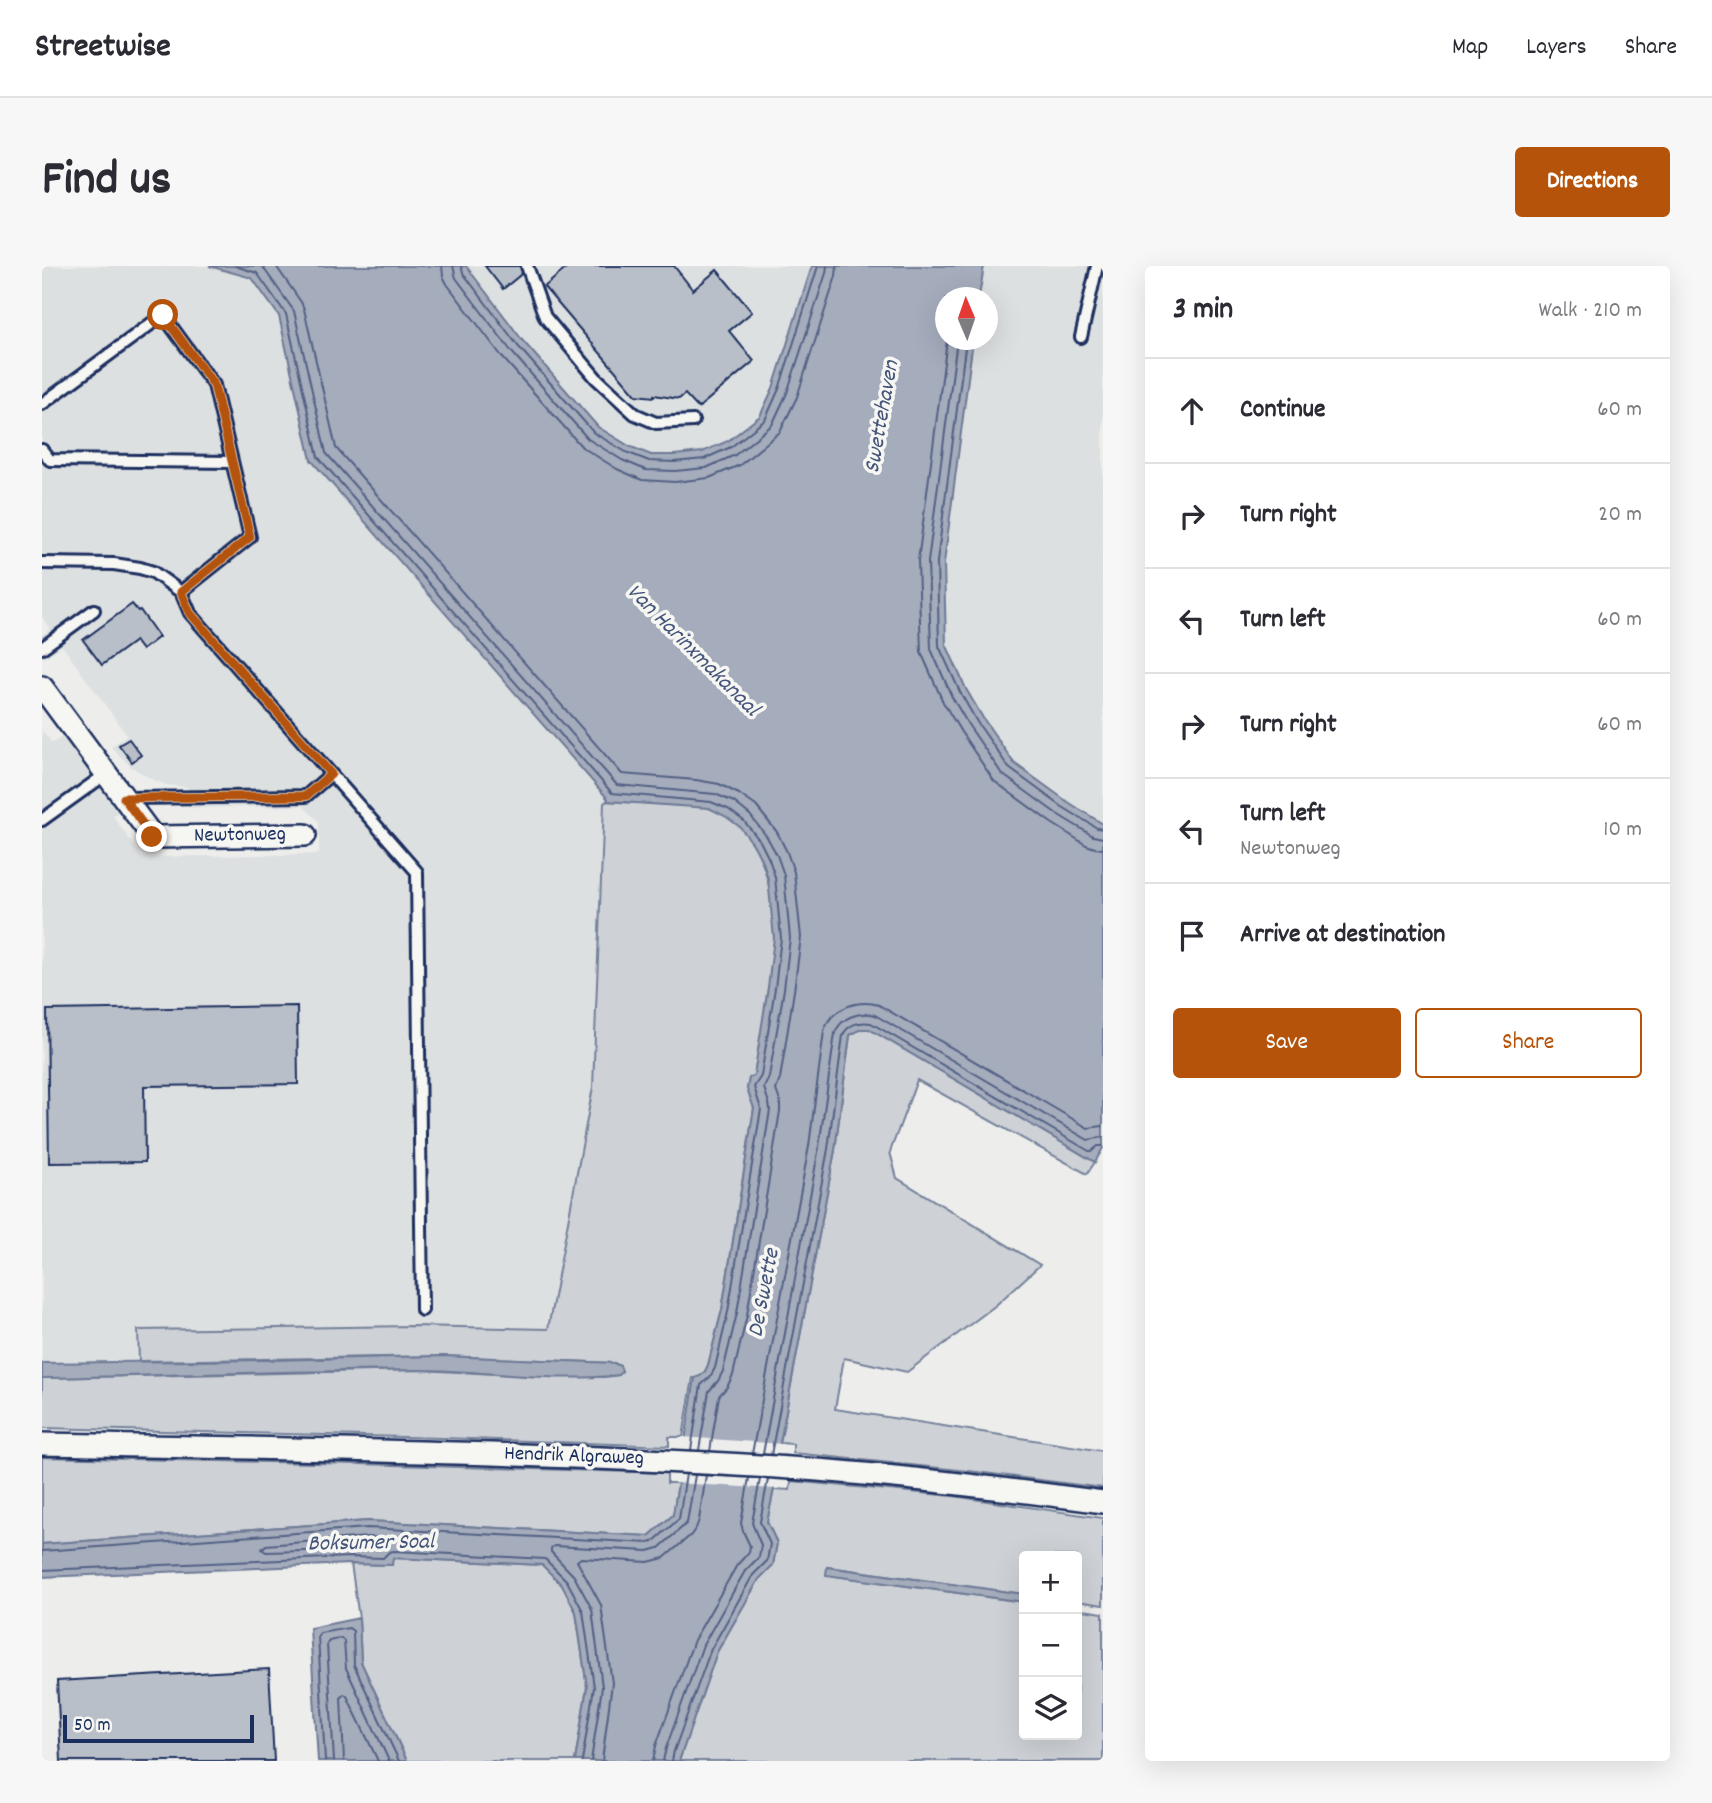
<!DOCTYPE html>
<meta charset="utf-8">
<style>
body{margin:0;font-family:Dekko,sans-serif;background:#f7f7f7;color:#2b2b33}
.controls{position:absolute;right:21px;bottom:21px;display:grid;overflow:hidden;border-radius:7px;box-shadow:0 7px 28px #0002}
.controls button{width:63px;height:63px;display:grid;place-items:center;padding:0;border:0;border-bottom:2px solid #e1e1e2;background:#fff;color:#2b2b33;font:35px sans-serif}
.compass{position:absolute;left:893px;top:21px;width:63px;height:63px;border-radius:50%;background:#fff;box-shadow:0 7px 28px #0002;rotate:358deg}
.scale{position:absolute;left:21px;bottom:18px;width:191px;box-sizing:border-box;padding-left:7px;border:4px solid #1b2f5e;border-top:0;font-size:19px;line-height:24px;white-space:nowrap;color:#1b2f5e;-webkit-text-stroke:5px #f6f6f2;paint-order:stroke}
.stop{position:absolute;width:21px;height:21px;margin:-16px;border:5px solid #b45309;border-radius:50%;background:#fff}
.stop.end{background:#b45309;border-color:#fff;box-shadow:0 2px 7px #0008}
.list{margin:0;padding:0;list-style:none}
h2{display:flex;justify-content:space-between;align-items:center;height:91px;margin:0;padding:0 28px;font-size:30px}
h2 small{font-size:23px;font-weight:400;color:#7c7c81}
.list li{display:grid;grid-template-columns:46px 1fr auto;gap:21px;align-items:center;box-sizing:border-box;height:105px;padding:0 28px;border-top:2px solid #e1e1e2}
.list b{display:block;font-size:26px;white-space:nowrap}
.list p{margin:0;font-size:23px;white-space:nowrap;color:#7c7c81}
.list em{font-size:23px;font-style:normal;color:#7c7c81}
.actions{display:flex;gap:14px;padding:21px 28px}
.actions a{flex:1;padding:16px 0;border:2px solid #b45309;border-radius:7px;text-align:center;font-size:24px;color:#b45309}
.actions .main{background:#b45309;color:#fff}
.icon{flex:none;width:38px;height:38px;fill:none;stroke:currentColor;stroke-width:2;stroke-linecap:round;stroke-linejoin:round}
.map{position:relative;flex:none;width:1061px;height:1495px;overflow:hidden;border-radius:7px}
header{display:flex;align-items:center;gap:42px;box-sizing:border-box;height:98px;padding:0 35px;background:#fff;border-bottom:2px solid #e1e1e2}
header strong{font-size:33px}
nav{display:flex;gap:38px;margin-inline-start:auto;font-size:24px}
.intro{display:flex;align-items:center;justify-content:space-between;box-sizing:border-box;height:168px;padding:0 42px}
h1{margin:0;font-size:49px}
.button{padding:18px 32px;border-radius:7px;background:#b45309;color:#fff;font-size:24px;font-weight:700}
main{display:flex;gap:42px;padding:0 42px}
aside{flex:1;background:#fff;border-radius:7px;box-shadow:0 7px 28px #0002}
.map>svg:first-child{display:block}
</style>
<header>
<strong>Streetwise</strong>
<nav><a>Map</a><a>Layers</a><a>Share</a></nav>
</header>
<div class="intro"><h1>Find us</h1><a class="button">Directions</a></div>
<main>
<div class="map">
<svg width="1061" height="1495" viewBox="0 0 1061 1495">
<rect width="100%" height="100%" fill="#edeeec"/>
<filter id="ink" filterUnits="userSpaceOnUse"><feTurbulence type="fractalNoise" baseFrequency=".0143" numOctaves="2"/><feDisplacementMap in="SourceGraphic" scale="14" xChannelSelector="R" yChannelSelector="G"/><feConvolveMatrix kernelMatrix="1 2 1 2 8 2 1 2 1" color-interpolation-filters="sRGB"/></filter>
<g filter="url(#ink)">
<path fill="#dde0e1" d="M0,0H167L210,12L237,50L269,194L567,534L562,537L551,821L506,1068L228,1094L0,1097V464L10,477L22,470L77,545L71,550L100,591L277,588V556L261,540L147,542L146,521L124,519L111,514L89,501L69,481L85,469L20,380L2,392L0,390V369L8,363L0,351Z
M424,0H770L731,122L718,150L686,175L660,186L632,189H610L587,180L556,161L481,75Z
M942,0H1061V558L1023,534L972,497L941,452L924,423L904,378L902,297L931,74H946V32L937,31Z"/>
<path fill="#ced2d7" stroke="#74809a" stroke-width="2" d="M565,535C587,536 608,537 629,539C641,540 655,539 667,542C720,557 732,625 732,672C732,682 730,693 729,704C724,739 718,774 712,809L707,813L705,823L712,842L680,1044L666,1099C663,1107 660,1112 651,1112L641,1171H627V1180L401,1172L0,1162V1112L379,1104L491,1110L562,1111L577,1109L580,1105L578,1100L572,1097L400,1090L97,1095L96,1064L371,1060L506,1063L551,821L562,537Z
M819,763H827L1053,896L1045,908L875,814L848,886L855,912L998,999L954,1039L865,1106L802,1092L793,1143L1061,1185V1222L927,1205L751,1187V1178L738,1177L793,884L808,769Z
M0,1191L318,1198L625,1207V1217H636L631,1249L607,1270L326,1255L0,1278Z
M749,1215L911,1230L1061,1252V1339L1035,1335V1290H982V1328L786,1301L785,1309L982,1336V1469H1035V1343L1061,1347V1495H637L675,1386L717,1313L731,1299L735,1277L725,1256L732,1223L748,1224Z
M350,1292L501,1299L520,1319L534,1346L545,1421L533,1495H365L319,1396L317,1352L309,1298L350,1299Z"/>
<path fill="#a5acbc" stroke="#6e7a96" stroke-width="2" d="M167,0H424L481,75L556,161L587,180L609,189H632L660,186L686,175L718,150L731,122L770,0H942L937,31L904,32V74H931L902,297L904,378L924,423L941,452L972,497L1023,534L1061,558V882L1053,896L827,763H819L808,769L793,884L738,1177L732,1223L725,1256L735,1277L731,1299L717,1313L675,1386L637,1495H533L545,1421L534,1346L520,1319L500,1299L351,1292L350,1299L309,1298L0,1311V1278L326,1255L607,1270L631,1249L653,1112C661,1110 663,1106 666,1099L680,1044L712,842L705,823L707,812L712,809L726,721L732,672L726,613L721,596L711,578L698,561L683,550L667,542L565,535L566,533L269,194L237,50L210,12Z
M400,1090L572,1097L578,1100L580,1105L577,1109C511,1117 442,1104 376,1104C251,1105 125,1109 0,1112V1097L228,1094Z
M785,1301L982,1328V1336L784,1309Z
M317,1352L319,1396L365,1495H276L268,1362Z"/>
<path fill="#edeeec" d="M640,1171L741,1178L736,1223L632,1217Z"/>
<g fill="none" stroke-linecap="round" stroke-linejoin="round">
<path stroke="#526184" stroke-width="2" d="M193,0L215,7L244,48L276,191L570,527L669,536L686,543L702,555L718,575L727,593L733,611L739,672L733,722L719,810L712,821L719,843L686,1046L673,1102L668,1111L659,1119L649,1184
M220,0L252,45L284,187L575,519L673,528L692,536L708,549L725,571L735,589L742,609L748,672L742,723L727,811L722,822L727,837L728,844L695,1047L681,1105L676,1115L667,1125L657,1184
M234,0L259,36L262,43L294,182L580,508L654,514L677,518L697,528L714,540L735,566L745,586L752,606L759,671L752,725L738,813L734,824L738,835V845L705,1049L691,1109L685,1121L677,1130L668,1185
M400,0L401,10L405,18L461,92L540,181L575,203L600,214L633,216L667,212L698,199L738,166L755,131L794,10L795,0
M411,0L414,12L469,85L546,173L580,194L604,204L633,205L664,202L693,189L730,159L745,127L784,7L785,0
M419,0L421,7L476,80L552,167L584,186L607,195L632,196L662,193L689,181L723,154L737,123L776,0
M905,74L876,295L879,386L901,436L919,466L952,515L1008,556L1044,579L1053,582L1061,583
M915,74L886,296L889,383L910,431L927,460L960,508L1015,548L1051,570L1061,572
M924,74L895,296L897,380L918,426L935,456L967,502L1019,540L1055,562L1061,563
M710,1188L767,880L782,765C789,742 815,733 837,739L1046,862L1061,860
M721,1188L777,881L793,767C799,751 817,745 833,749L1046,874L1061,871
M729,1189L786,883L801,769C806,758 818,755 829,757L1047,885H1050L1056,880H1061
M326,1271L342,1272L345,1276L337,1283L224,1286L220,1283L224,1279Z
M0,1285L326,1262L607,1277L612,1275L637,1253L644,1208
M0,1304L309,1291L341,1292L347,1286L352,1285L503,1293L525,1315L541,1345L552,1421L540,1495
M283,1495L276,1370L278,1367L307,1362L311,1365L312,1399L357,1495
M292,1495L285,1378L287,1375L299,1372L302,1375L304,1402L347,1495
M302,1495L299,1431L302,1428L305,1430L336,1495
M549,1495L560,1421L550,1343L532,1310L509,1286V1282L512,1280L606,1285L617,1282L645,1257L653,1209
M560,1495L570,1417L559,1339L535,1295L539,1292L606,1296L622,1292L649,1269L654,1262L657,1254L664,1209
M611,1495L614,1480L652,1374L695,1299L707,1286L708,1280L701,1265L699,1257L707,1212
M621,1495L624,1482L661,1379L703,1305L717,1291L719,1279L710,1257L718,1213
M630,1495L632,1485L669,1383L711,1309L725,1295L728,1278L718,1256L726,1213"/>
</g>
<path fill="#b9bfc8" stroke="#1b2f5e" stroke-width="2" d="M443,0H479L483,5L461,23Z
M527,0H632L651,24L675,4L710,46L687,65L712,95L656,142L643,128L637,133L612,129V131L594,129L502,21Z
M90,338L96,345L98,344L117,371L100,384L93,375L60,399L41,374Z
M87,473L99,489L90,496L77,479Z
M255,740L256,818L102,820L103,896L7,897L5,744Z
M227,1403L232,1495H19L15,1415Z"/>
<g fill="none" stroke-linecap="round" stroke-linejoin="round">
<g stroke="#1b2f5e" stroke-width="16">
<path id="service" d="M485,0L503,51L554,112L593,148L614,157L651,155
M1039,71L1055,0
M0,138L121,49L172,119L208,271L139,326
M0,184L8,194L190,196
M0,297L72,298L98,302L111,306L139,326L148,347L375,606L380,1044
M0,382L52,344
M83,532L264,530L289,508
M0,554L64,508"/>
</g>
<g stroke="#1b2f5e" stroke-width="26">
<path id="minor" d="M0,421L111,571L263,569
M0,1178C249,1183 499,1186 748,1202C853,1209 957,1222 1061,1236"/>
</g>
<use href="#service" stroke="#f6f6f2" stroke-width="10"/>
<use href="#minor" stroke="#f6f6f2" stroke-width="21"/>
</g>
</g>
<g fill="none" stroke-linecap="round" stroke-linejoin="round" filter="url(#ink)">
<path stroke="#b45309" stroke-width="9" d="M110,571L82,532L264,530L289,508L148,347L139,326L208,271L172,119L121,49"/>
</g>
<g text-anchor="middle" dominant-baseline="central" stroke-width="7" stroke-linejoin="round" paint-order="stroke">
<g font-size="21" fill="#1b2f5e" stroke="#f6f6f2">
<text transform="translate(198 570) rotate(-1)">Newtonweg</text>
<text transform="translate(532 1191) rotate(2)">Hendrik Algraweg</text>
</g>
<g font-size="23" font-style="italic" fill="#44547a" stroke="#f6f6f2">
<text transform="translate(841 151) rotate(-80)">Swettehaven</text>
<text transform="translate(650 385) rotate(45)">Van Harinxmakanaal</text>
<text transform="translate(723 1027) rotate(-79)">De Swette</text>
<text transform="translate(329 1278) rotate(-1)">Boksumer Soal</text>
</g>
</g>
</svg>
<div class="controls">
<button>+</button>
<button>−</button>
<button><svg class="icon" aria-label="layers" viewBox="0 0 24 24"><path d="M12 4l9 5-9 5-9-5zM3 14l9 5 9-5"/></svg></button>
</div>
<svg class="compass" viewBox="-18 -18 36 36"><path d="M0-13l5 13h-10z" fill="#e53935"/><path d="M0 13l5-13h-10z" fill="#7c7c81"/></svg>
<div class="scale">50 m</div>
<div class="stop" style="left:121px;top:49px"></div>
<div class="stop end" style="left:110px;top:571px"></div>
</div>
<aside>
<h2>3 min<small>Walk · 210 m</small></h2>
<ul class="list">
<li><svg class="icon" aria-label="ahead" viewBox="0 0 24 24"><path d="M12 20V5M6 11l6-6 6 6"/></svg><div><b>Continue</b></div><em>60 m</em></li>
<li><svg class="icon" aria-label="right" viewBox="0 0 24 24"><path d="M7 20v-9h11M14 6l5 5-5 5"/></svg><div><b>Turn right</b></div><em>20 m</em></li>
<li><svg class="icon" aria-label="left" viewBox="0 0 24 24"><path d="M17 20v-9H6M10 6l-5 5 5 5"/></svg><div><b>Turn left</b></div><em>60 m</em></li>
<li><svg class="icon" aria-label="right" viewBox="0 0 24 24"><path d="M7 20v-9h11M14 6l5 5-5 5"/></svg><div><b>Turn right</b></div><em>60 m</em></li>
<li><svg class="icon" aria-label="left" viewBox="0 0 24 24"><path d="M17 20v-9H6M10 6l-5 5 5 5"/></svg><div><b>Turn left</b><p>Newtonweg</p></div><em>10 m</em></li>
<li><svg class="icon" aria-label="arrive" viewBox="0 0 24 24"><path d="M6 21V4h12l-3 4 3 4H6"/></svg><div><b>Arrive at destination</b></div></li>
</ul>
<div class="actions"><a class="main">Save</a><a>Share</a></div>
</aside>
</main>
